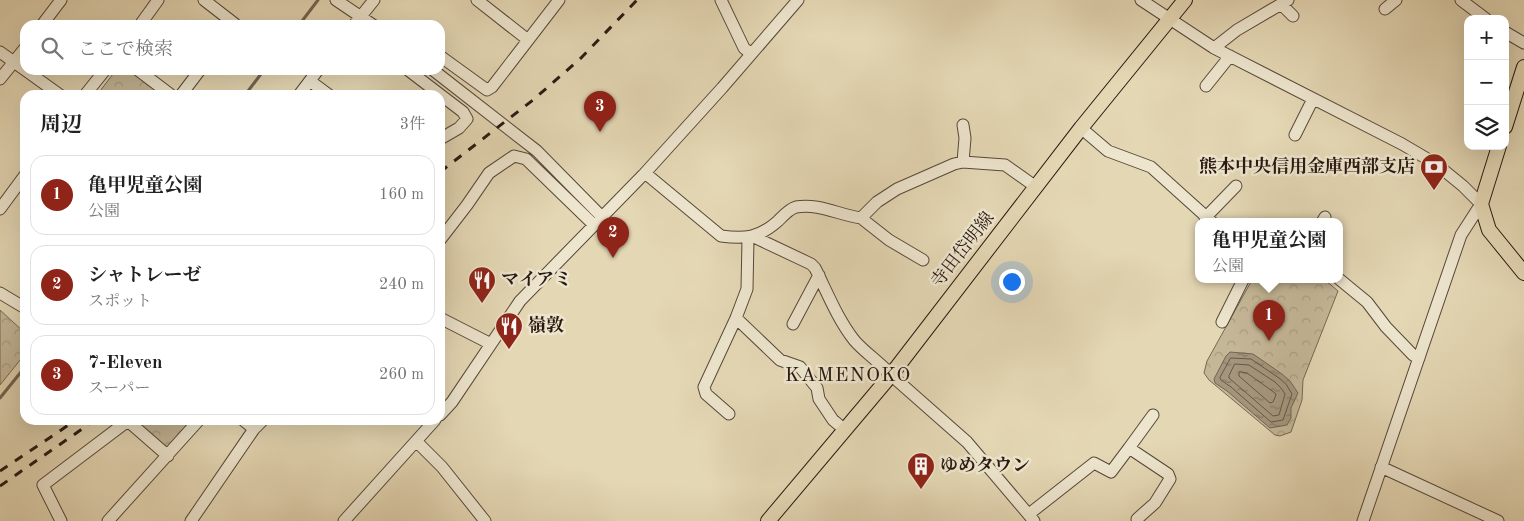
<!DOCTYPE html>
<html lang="ja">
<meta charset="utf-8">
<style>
body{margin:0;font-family:"Old Standard TT","Noto Serif JP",serif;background:#f2f2f2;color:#222}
.controls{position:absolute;right:15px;top:15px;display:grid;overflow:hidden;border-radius:10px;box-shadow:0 5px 20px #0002}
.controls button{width:45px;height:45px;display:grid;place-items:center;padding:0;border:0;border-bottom:1px solid #e0e0e0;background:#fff;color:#222;font:25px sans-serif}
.you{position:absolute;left:1011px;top:281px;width:18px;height:18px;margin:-12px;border:4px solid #fff;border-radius:50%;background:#1a73e8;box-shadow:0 0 0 8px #1a73e833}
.badge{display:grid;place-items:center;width:32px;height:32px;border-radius:50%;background:#8f2418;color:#fff;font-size:16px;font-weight:700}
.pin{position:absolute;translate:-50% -41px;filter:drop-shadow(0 1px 2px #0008)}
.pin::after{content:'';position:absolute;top:26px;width:18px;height:15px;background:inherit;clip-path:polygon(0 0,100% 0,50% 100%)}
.popup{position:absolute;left:1195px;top:218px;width:148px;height:65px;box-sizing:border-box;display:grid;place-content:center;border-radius:10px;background:#fff;filter:drop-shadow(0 1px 4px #0005);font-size:16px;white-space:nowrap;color:#767676}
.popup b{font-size:19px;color:#222}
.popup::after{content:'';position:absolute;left:50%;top:100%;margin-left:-10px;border:10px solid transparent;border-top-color:#fff}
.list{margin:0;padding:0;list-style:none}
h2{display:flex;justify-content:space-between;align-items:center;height:65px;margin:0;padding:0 20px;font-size:21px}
h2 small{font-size:16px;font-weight:400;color:#767676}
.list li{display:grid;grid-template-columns:32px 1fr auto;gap:15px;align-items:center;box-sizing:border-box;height:80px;margin:0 10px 10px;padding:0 10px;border:1px solid #e0e0e0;border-radius:15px}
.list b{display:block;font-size:19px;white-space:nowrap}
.list p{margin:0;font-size:16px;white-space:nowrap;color:#767676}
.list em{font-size:16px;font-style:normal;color:#767676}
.icon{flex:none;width:28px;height:28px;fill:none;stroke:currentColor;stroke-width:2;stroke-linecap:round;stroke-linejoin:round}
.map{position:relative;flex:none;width:1524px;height:521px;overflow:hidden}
.search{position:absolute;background:#fff;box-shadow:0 5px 20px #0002;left:20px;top:20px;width:425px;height:55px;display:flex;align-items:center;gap:12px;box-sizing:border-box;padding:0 18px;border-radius:15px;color:#767676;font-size:19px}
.panel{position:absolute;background:#fff;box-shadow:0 5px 20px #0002;left:20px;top:90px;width:425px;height:335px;border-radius:15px}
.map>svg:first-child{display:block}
</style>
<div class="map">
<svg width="1524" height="521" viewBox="0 0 1524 521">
<defs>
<pattern id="forest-crowns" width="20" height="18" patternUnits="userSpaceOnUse" patternTransform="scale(1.25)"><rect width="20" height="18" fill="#c4b798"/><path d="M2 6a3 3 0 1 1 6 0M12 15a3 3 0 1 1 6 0" fill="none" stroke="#a89d82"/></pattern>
<pattern id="water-ripples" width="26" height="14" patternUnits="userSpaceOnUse" patternTransform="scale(1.25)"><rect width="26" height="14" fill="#a4967d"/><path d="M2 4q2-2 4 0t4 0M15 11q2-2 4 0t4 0" fill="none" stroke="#867965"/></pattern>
</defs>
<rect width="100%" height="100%" fill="#e4d7b4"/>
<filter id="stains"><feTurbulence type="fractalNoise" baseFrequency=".004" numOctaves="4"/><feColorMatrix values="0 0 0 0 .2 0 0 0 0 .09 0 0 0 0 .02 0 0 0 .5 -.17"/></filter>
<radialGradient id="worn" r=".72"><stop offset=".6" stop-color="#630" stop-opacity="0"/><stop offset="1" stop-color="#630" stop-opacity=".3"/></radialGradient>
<path fill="url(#forest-crowns)" stroke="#766854" d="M116,70H129L161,95H97Z
M1252,280H1325L1338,291L1303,380L1302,400L1291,432L1280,436L1275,435L1209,380L1204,373L1207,361Z
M0,310L25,333V354L0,385Z
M139,420H194L169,449L137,426Z"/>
<path fill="url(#water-ripples)" stroke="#726452" d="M1230,352L1253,354L1282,374L1290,381L1298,393L1291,408V418L1287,425L1270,428L1227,391L1215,383L1214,379L1226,356Z"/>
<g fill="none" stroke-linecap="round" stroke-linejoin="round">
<path stroke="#665747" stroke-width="1" d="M1231,358L1251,359L1279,378L1286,384L1292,394L1283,420L1271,422L1231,387L1221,380L1220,378Z
M1235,364L1249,365L1275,382L1281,388L1285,394L1279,415L1273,416L1229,378V376Z
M1241,372L1247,373L1275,393L1276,395L1273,402L1270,403L1239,376V373Z"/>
<path stroke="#726452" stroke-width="3" d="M299,25L318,0
M245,95L264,70
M0,398L25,367"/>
<g stroke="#57483a" stroke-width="13">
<path id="minor" d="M204,0L235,24L234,25
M336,0L373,25
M477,0L528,40
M721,0L744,48L751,54
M1141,0L1214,48L1402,144L1436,164L1463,186L1481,204L1461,235L1363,521
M1461,0L1486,19
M1281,4L1293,16
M1385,9L1396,0
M42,25L61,0
M140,25L158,0
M354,25L374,0
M1505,32L1524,43
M1214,48L1237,30L1288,0
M0,52L60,95
M440,56L487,90L492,87L559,0
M138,70L171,95
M408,70L463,112L467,119L459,128L440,139
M433,70L537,151L601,216
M0,79L25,48
M310,81L329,95
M1206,86L1230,56
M85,95L105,70
M181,95L200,70
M299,95L318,70
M1081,128L1108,151L1151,167L1212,222
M1295,135L1313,99
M963,162L965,138L963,125
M645,173L721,236C745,239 759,238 778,221C783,216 789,209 796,207C819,203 839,215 861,218L877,202L897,189L954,164L963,162L1005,165L1036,187
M0,209L25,175
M861,218L889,240L923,260
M1205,218L1236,186
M1322,222L1325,217
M754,237L811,264L815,268C827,292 837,318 854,340C865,353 880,362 891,375L967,442L1034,521
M440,240L467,205L489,173L514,156L526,159L593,224
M1339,279L1367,302L1386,327L1413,355L1419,358
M0,293L25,308
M440,318L491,344
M736,318L780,360L800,367L817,388L819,399L833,420L845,430
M1222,322L1243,280
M793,324L819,275
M729,414L706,394L704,387L736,318L747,289L748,238
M440,415L452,402L520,301L645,173L722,88L798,0
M243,420L254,429
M128,421L168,456
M416,441L442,467L485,521
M1129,448L1153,415
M1381,467L1498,521
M1029,514L1094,463L1111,472L1129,448L1168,474L1170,479L1155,503L1137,519
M61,521L43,485L129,420
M108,521L199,420
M191,521L254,429L263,420
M344,521L435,420"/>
</g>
<g stroke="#281811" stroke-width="16">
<path id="major" d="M1505,127L1524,67
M1499,146L1481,204L1489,230L1524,273
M768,521L891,375L1081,128L1185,0"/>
</g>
<use href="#minor" stroke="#ede5ce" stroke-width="11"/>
<use href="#major" stroke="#e4d7b4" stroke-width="14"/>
<path stroke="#281811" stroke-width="3" stroke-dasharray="9 9" stroke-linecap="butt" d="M440,172L533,100L581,58L637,0
M0,471L76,420
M0,486L95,420"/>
</g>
<defs>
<g id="bank-pin" transform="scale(1.4375)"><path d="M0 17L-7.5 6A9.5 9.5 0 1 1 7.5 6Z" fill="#8f2418" stroke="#ede5ce"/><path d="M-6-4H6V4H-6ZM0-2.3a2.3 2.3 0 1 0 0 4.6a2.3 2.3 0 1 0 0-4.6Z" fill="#fff"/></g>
<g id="restaurant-pin" transform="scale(1.4375)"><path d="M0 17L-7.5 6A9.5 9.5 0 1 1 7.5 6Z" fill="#8f2418" stroke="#ede5ce"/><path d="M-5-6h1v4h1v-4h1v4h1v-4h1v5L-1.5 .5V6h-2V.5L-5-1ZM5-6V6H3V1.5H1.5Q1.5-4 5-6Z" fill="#fff"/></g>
<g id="building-pin" transform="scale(1.4375)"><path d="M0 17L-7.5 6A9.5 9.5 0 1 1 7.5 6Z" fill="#8f2418" stroke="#ede5ce"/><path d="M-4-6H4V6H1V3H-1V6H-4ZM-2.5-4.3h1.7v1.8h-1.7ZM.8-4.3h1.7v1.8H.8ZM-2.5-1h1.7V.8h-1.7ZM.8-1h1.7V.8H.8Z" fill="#fff"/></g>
</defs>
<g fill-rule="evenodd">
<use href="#bank-pin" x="1434" y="167"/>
<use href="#restaurant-pin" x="482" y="280"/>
<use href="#restaurant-pin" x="509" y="326"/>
<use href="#building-pin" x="921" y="466"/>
</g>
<g text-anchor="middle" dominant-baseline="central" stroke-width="5" stroke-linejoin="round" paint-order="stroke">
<g font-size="18" font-weight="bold" fill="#281811" stroke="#ede5ce" text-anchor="start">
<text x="1415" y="167" text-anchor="end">熊本中央信用金庫西部支店</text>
<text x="501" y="280">マイアミ</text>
<text x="528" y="326">嶺敦</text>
<text x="940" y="466">ゆめタウン</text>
</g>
<g font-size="18" fill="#281811" stroke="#ede5ce">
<text transform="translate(963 250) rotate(-52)">寺田岱明線</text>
</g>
<g font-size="20" letter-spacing="1" fill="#281811" stroke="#ede5ce">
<text x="848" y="376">KAMENOKO</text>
</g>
</g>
<rect width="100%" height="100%" filter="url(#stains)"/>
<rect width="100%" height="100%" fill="url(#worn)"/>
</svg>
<div class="controls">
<button>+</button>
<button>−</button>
<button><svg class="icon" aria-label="layers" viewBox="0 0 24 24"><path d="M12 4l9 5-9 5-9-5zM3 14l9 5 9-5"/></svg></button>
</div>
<div class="you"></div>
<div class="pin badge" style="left:1269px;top:341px">1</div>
<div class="popup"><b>亀甲児童公園</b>公園</div>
<div class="pin badge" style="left:613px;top:258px">2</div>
<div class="pin badge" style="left:600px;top:132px">3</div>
<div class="search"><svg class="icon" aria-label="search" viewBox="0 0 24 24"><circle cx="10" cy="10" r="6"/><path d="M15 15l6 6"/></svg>ここで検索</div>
<section class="panel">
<h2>周辺<small>3件</small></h2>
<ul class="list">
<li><span class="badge">1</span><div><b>亀甲児童公園</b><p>公園</p></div><em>160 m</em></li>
<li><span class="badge">2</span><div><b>シャトレーゼ</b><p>スポット</p></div><em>240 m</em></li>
<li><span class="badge">3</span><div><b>7-Eleven</b><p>スーパー</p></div><em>260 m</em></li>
</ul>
</section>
</div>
